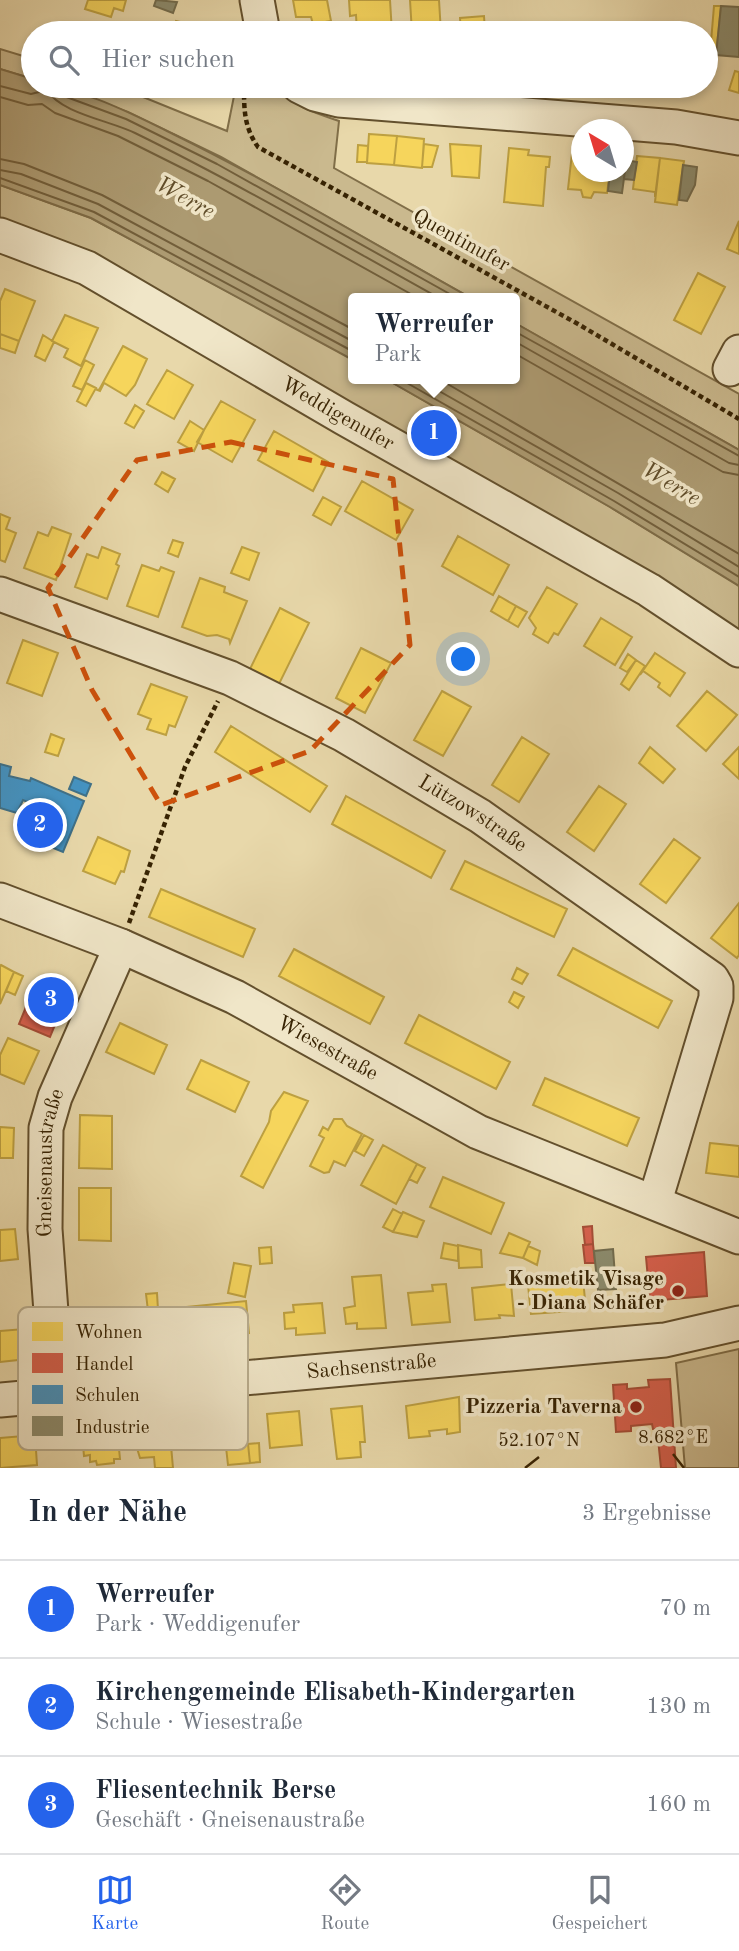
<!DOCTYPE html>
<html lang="de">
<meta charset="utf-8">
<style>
body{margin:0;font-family:"Old Standard TT",serif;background:#f2f2f3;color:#1f2937}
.compass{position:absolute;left:571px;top:119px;width:63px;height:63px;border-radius:50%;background:#fff;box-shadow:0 4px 10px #0003;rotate:322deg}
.you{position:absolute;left:464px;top:660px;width:24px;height:24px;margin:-18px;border:5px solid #fff;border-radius:50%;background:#1a73e8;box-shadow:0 0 0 10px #1a73e833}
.badge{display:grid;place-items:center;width:46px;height:46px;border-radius:50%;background:#2563eb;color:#fff;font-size:23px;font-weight:700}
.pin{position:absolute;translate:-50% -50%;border:4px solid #fff;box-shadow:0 2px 7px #0006}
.popup{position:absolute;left:348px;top:293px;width:172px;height:91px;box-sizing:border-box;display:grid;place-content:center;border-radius:7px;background:#fff;filter:drop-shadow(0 2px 5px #0005);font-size:23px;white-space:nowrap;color:#747a83}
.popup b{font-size:26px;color:#1f2937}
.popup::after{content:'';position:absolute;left:50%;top:100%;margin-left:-14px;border:14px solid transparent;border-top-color:#fff}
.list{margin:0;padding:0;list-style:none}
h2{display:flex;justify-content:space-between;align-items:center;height:91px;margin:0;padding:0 28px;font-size:30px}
h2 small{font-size:23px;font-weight:400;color:#747a83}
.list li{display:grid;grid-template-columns:46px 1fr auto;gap:21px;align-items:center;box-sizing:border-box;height:98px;padding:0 28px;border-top:2px solid #e0e1e3}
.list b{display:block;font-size:26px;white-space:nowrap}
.list p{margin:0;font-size:23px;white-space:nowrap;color:#747a83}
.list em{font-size:23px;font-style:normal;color:#747a83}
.icon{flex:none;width:38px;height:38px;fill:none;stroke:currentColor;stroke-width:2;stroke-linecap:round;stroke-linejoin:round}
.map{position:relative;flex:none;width:739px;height:1468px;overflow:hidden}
.search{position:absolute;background:#fff;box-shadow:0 4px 10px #0003;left:21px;right:21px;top:21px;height:77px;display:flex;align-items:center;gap:18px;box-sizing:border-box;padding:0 24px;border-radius:38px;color:#747a83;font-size:26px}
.sheet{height:385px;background:#fff}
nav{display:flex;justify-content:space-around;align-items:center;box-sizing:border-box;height:98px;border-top:2px solid #e0e1e3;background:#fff;font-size:19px;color:#747a83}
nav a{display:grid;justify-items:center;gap:4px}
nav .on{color:#2563eb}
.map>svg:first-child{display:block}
</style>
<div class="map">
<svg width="739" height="1468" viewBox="0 0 739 1468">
<rect width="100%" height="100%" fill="#e8d8aa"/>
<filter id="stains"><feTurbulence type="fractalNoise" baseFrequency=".00286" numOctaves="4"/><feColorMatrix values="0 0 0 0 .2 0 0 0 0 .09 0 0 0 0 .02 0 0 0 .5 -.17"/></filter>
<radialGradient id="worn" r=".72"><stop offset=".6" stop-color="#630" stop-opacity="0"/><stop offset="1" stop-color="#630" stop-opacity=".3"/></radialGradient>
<path fill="#cab98e" stroke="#806e48" stroke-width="2" d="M0,49L33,59V79L0,69Z
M55,86H116L227,131L236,86H277C293,107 315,113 339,121L334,168L739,394V450L515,323L514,298H471L221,157L128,112Z
M0,185L91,218L334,349L353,360L354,379H386L610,507L735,583L739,586V643L0,226Z
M739,1349V1468H685L676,1363Z"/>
<path fill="#ac9a71" stroke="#7d6a45" stroke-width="2" d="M0,69L33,79V86C81,86 130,113 173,134C275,184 372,243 471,298H354L353,360L91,218L0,185Z
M515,323L739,450V586L610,507L386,379H514Z"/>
<path fill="#f6d55c" stroke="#bda041" stroke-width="2" d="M88,0H126L123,11L114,8L111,17L85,9Z
M293,0H327L331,21L313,24L311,17H296Z
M349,0H390L392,33H357L356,15L350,16Z
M410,0H439L441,33H412Z
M714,6H721L716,55L710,54Z
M484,16L485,31L500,30V33H461L460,18Z
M176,21L193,25L209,32L171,33Z
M735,71L739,72V93L729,90Z
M369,134L397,136L394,165L367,163Z
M397,136L424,139L422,168L394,165Z
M424,144L438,146L432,167H422Z
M450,144L481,146L479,178L452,176Z
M358,145L368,146L367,162H357Z
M509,148L529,150L528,155L550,157L549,167H546L543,206L504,202Z
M572,153L582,154V172H610L607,193L594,192L591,198L583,197L581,190L568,189Z
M637,156L660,158L655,197V192L633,189Z
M660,158L684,161L677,205L655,202Z
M739,221V254L727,249Z
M698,273L725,287L701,334L674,320Z
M5,289L35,301L19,341L0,334V301Z
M65,315L98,328L81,366L64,357L68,349L52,341Z
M0,334L19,341L15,353L0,348Z
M43,335L54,342L45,361L35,356Z
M123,346L147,359L135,385L126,396L104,383L100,391L95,389L99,390Z
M85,360L94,365L82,390L73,386Z
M167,370L193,385L174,419L147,404Z
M86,383L96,388L86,406L77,401Z
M221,401L255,420L232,462L197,442Z
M135,405L144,411L134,428L125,423Z
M190,421L204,430L194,451L178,442Z
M274,431L328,462L313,491L258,460Z
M162,472L175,479L168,492L155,484Z
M362,481L413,510L396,540L345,511Z
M323,497L341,507L331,525L313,515Z
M0,514L10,518L6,529L16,533L5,562L0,560Z
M52,527L71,534L56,580L24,568L38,532L48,536Z
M458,536L509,565L493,595L442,566Z
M173,540L183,543L178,557L168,553Z
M102,547L120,554L116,564L119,566L107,599L75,587L87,554L98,558Z
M242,547L259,553L249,580L231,573Z
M142,565L159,571L161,567L174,572L158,617L127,606Z
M200,578L225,587L224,592L247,601L230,643L229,639L217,635L207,636L182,627Z
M547,587L577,604L558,635L554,633L548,643L533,634L536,628L529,618Z
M499,596L516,606L508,621L491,611Z
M516,606L527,612L518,627L508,621Z
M280,608L309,623L278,686L249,671Z
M601,618L632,637L615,665L584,646Z
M23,640L58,653L42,696L7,683Z
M361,648L391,663L365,713L336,698Z
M655,653L685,673L670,696L658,687L660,683L643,671L640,675Z
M628,654L636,660L627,672L620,668Z
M636,660L645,666L629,690L621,684Z
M151,684L187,697L175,727L169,725L166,735L147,729L151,719L138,714Z
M442,691L471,707L443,756L414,740Z
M707,691L737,715L706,751L677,726Z
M231,726L327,786L310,812L215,752Z
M51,734L64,739L58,756L45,752Z
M522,737L549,754L519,802L492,785Z
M650,747L675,769L663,783L639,763Z
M739,747V779L723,764Z
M599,786L626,804L594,851L567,832Z
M346,796L445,851L431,878L332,824Z
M98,837L130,851L124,872L121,871L115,884L83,871Z
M674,839L700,858L666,903L640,884Z
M465,861L567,909L554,937L451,889Z
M161,889L255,929L243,957L149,917Z
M739,903V955L737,958L711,938Z
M573,948L672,1001L658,1028L558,975Z
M294,949L384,997L370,1024L279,976Z
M1,965L14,972L0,1004V966Z
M517,968L528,974L522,984L512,979Z
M14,972L23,976L15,995L6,991Z
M514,992L524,997L518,1008L509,1002Z
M419,1015L510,1062L496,1089L405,1043Z
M120,1023L167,1045L154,1074L106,1052Z
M8,1038L39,1051L24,1084L0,1074V1055Z
M201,1060L249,1082L235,1112L187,1089Z
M545,1078L639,1118L627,1146L533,1105Z
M284,1092L308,1101L263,1188L241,1176L269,1122L271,1111Z
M80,1115L112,1116V1169L79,1168Z
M334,1119H342L347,1126L362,1134L345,1166L334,1161L329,1172L324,1173L310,1166L324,1138L319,1135L323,1127L328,1130Z
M0,1127L14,1128L13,1158H0Z
M364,1135L373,1140L364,1156L355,1151Z
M710,1143L739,1146V1177L706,1173Z
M383,1145L417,1164L396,1204L361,1185Z
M417,1164L425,1168L417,1183L409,1179Z
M443,1177L504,1203L491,1234L430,1207Z
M79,1188H111V1241L79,1240Z
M393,1209L402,1214L393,1232L383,1227Z
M403,1212L424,1221L417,1237L393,1232Z
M15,1229L18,1259L0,1261V1230Z
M509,1233L530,1242L523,1258L500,1253Z
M444,1243L458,1246V1261L441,1258Z
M458,1245L481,1250L482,1267L459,1268Z
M528,1246L540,1251L537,1265L523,1258Z
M271,1247L272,1263L260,1264L259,1248Z
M234,1263L251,1266L245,1297L228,1293Z
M381,1275L386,1328L357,1329V1323L346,1324L344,1308L355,1306L352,1277Z
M583,1279L586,1310L531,1314L528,1285Z
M446,1284L450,1322L412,1325L408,1293L433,1291L432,1285Z
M511,1284L514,1316L499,1315L500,1318L475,1320L472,1288Z
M157,1293L158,1310L148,1311L146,1294Z
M246,1301L249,1333L180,1339L177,1308Z
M322,1303L325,1333L296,1335V1328L285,1329L284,1313L294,1312L293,1305Z
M138,1313L140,1343L87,1348L85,1318Z
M24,1329L27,1359L0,1362V1331Z
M459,1397L460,1432L447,1434V1429L429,1431L430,1436L409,1438L406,1406Z
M362,1406L365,1442H360L361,1457L337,1459L331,1409Z
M299,1411L302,1445L270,1448L267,1414Z
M240,1417L242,1444H248L250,1463L228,1465L226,1447L213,1448L212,1443L205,1444L204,1434L211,1433L210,1420Z
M169,1423L173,1468H155L154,1457L140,1458L136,1445L137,1426Z
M105,1425L117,1428L120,1459H114V1463L97,1465L96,1461L90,1462V1455L84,1456L83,1445L89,1444L88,1430L102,1429Z
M35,1435L37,1465L0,1468V1438Z
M259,1443L260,1462L250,1463L248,1444Z"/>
<path fill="#d6604d" stroke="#a64e37" stroke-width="2" d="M37,980L68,993L50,1037L19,1024Z
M592,1226L593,1244L585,1245L583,1227Z
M593,1244L595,1263H585L583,1245Z
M704,1252L707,1296L650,1301L646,1257Z
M670,1379L676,1468H661L657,1429H653L652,1424L631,1426V1431L616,1432L613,1385L627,1384V1389L649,1387L648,1380Z"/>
<path fill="#4393c3" stroke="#3f7189" stroke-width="2" d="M0,764L11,767L9,776L30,781L31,778L84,801L63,852L36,841L49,811L23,800L17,813L0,808Z
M74,777L91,784L86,796L69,789Z"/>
<path fill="#8c8c6e" stroke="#726c4e" stroke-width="2" d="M156,0L177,2L173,13L154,6Z
M721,6L739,7V57L716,55Z
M626,160L637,162L634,180L624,179Z
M624,163H626L622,193L608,191L610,172H624Z
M683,165L697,167L695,185L687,201L679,200Z
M613,1249L616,1289L598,1290L594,1251Z"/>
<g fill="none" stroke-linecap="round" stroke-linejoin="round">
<path stroke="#725e3a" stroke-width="2" d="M0,86L31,94L47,90C60,113 111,121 135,133C239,184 338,242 439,298
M57,86L61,95L126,119L217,164L457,298
M0,97L28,105L42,104L55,113L118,136L208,181L418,298
M0,159L24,164L102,195L354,330
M0,170L21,174L98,204L354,342
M0,178L94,212L354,352
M514,331L739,456
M514,341L729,463L739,465
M514,353L723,472L739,475
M400,379L614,501L739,577
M418,379L618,493L739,567
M439,379L739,554"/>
<g stroke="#63502d" stroke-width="37">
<g id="minor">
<path d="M257,0L263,33"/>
<path d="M299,86L315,94L339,100L676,127L739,138"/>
<path id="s1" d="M0,235L87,268L344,418L649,590L739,650"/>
<path d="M730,369L739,352"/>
<path id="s2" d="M0,594L230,678L344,735L480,816L712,979L716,986V998L655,1201"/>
<path id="s3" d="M0,900L121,946L235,997L478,1132L739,1237"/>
<path id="s4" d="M57,1395L45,1229L46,1128L55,1097L121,946"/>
<path id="s5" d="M0,1400L665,1340L739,1323"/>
</g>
</g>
<path stroke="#372303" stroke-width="4.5" stroke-dasharray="5 3.5" stroke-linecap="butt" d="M244,86C244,110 244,127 258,147L578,324L739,419
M129,923L185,767L218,701"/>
<use href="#minor" stroke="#f0e6c8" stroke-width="33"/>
</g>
<path fill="none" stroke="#cd510b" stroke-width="5" stroke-dasharray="14 9" stroke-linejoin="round" d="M231,442L393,479L410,645L310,751L161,805L92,690L48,588L137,460Z"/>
<path fill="none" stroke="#372303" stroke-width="2.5" d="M673,1454L684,1468M525,1468L539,1457"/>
<g fill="#8f2418" stroke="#f0e6c8" stroke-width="2.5">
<circle cx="678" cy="1291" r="7"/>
<circle cx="636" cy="1407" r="7"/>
</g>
<g text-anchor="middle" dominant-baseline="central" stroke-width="7" stroke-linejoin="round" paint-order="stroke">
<g font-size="21" fill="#372303" stroke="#f0e6c8">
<text transform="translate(461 241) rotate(29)">Quentinufer</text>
<text stroke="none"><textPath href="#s1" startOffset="383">Weddigenufer</textPath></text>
<text stroke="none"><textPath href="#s2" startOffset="523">Lützowstraße</textPath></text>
<text stroke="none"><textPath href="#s3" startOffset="360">Wiesestraße</textPath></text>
<text stroke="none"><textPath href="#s4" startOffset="233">Gneisenaustraße</textPath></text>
<text stroke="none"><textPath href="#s5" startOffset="373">Sachsenstraße</textPath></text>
</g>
<g font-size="21" font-weight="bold" fill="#372303" stroke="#f0e6c8" text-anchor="end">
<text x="664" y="1279">Kosmetik Visage<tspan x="664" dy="24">- Diana Schäfer</tspan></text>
<text x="622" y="1407">Pizzeria Taverna</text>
</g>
<g font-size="23" font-style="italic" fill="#604d2a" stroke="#f0e6c8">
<text transform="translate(185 198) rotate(29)">Werre</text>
<text transform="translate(671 484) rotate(31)">Werre</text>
</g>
</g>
<rect x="18" y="1307" width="230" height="143" rx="10" fill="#f0e6c8" stroke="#b8ac8d" stroke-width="2"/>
<rect x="32" y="1322" width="31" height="19" fill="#f6d55c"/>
<rect x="32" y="1353" width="31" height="20" fill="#d6604d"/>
<rect x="32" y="1385" width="31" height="19" fill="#4393c3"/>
<rect x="32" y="1416" width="31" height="20" fill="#8c8c6e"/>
<g font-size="19" fill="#372303">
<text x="75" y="1338">Wohnen</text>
<text x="75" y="1370">Handel</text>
<text x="75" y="1401">Schulen</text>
<text x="75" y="1433">Industrie</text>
</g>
<g font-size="18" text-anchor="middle" fill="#372303" stroke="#f0e6c8" stroke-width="7" stroke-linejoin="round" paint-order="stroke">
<text x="673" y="1443">8.682°E</text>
<text x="539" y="1446">52.107°N</text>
</g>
<rect width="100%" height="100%" filter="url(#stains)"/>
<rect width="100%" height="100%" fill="url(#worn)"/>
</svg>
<svg class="compass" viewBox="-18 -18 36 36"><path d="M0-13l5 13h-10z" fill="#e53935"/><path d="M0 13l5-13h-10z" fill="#747a83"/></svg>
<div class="you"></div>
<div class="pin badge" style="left:434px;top:433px">1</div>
<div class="popup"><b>Werreufer</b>Park</div>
<div class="pin badge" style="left:40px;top:825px">2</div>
<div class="pin badge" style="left:51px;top:1000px">3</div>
<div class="search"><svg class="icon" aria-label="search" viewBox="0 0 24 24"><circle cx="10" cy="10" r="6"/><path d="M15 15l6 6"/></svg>Hier suchen</div>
</div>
<section class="sheet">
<h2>In der Nähe<small>3 Ergebnisse</small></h2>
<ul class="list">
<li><span class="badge">1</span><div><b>Werreufer</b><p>Park · Weddigenufer</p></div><em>70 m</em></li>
<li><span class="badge">2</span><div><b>Kirchengemeinde Elisabeth-Kindergarten</b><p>Schule · Wiesestraße</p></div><em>130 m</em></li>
<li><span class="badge">3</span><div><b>Fliesentechnik Berse</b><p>Geschäft · Gneisenaustraße</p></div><em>160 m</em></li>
</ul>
</section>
<nav>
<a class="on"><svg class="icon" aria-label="map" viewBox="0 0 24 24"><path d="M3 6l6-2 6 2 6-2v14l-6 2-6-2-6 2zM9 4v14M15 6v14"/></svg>Karte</a>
<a><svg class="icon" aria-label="directions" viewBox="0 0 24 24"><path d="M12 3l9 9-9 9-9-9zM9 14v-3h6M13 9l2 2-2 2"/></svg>Route</a>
<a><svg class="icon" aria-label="saved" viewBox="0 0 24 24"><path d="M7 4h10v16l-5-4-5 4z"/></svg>Gespeichert</a>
</nav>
